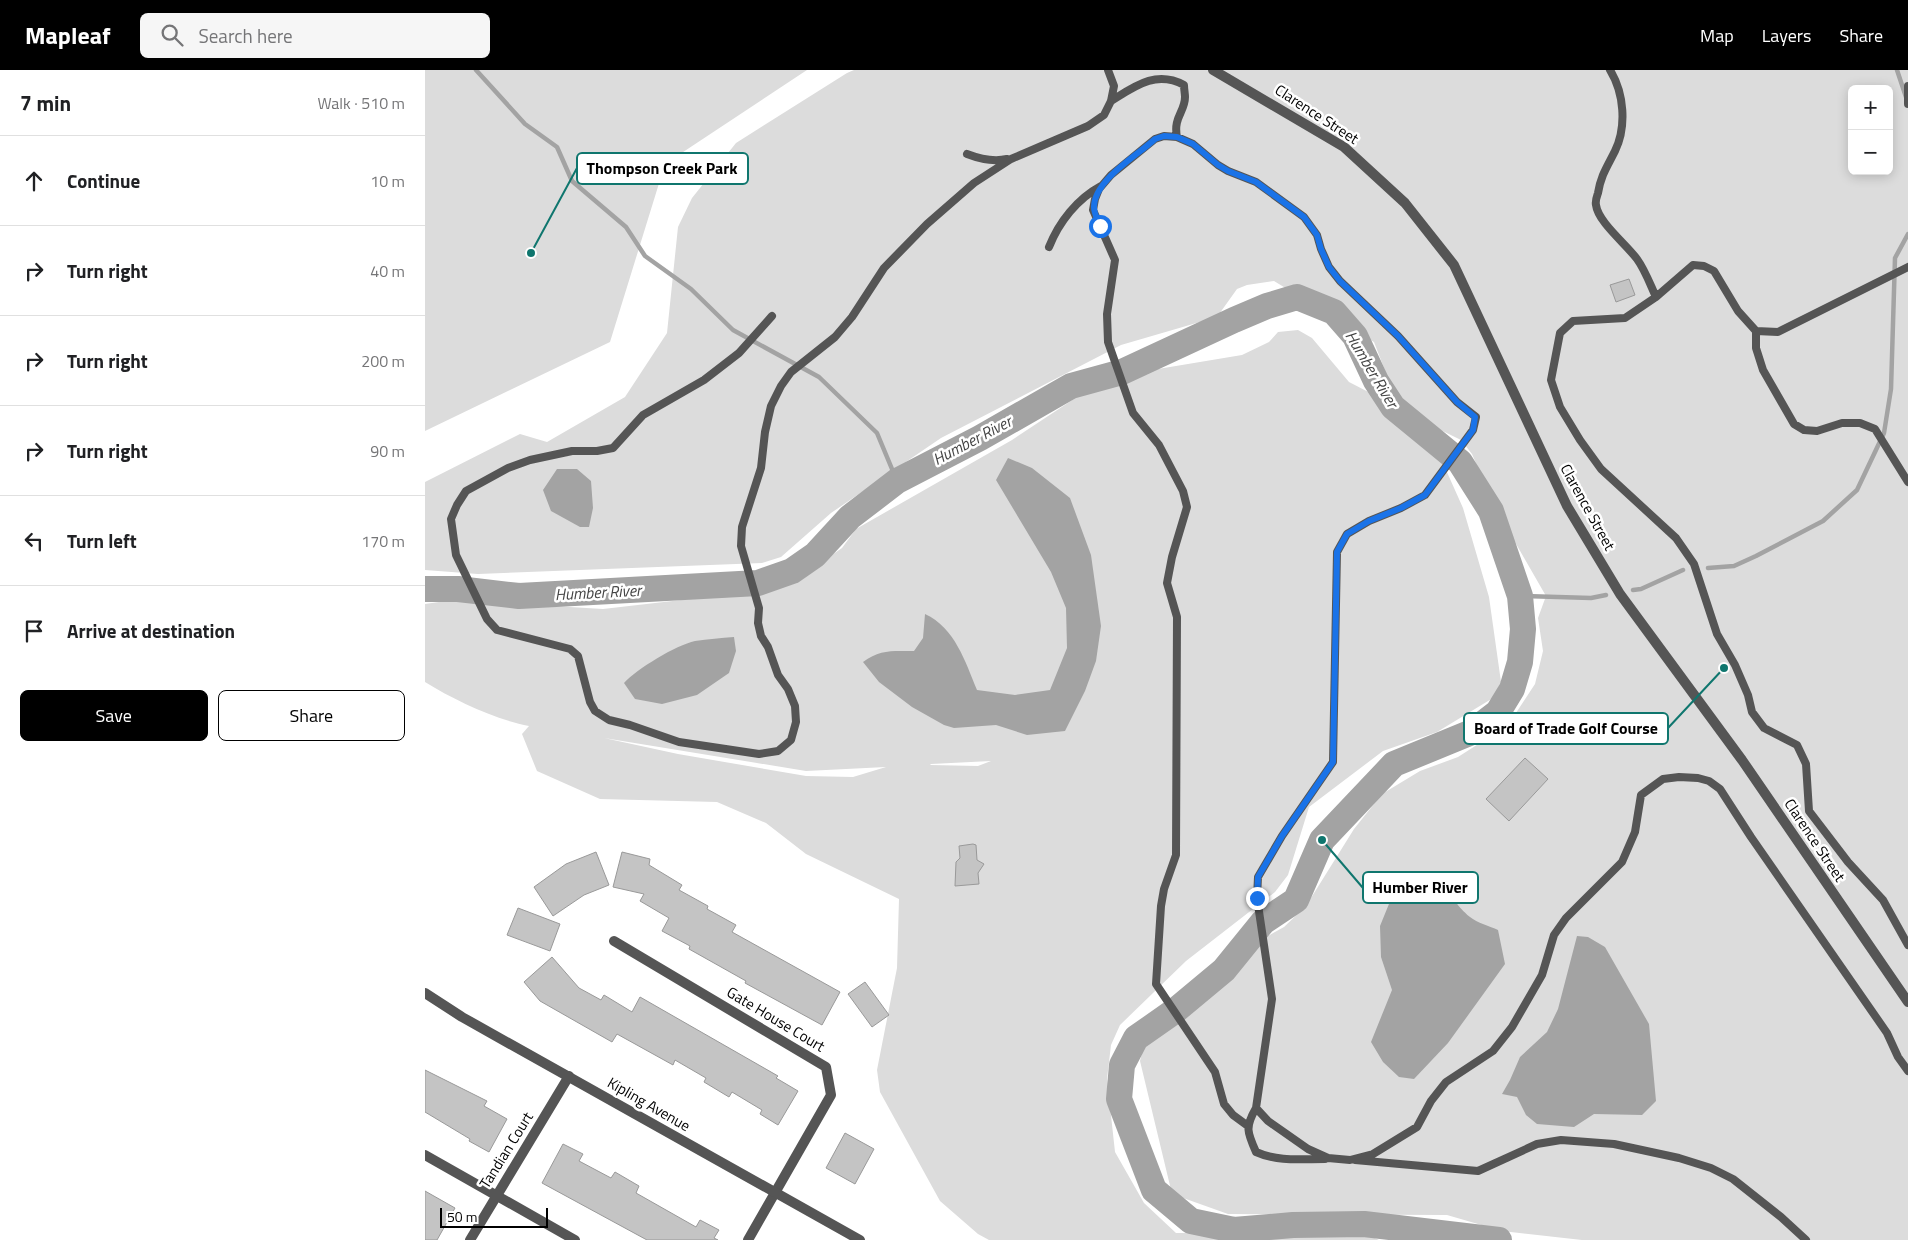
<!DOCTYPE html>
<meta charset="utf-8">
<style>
body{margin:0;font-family:"Titillium Web",sans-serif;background:#f6f6f6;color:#202124}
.controls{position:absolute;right:15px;top:15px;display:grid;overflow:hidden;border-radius:8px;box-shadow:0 2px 12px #0003}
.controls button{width:45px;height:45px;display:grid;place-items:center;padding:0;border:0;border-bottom:1px solid #e0e0e0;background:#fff;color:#202124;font:25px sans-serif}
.scale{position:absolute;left:15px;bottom:12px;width:108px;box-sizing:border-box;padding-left:5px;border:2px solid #000;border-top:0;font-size:14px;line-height:18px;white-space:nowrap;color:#000;-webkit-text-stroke:4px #fff;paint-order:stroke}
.stop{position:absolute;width:15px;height:15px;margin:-11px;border:4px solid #1a73e8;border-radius:50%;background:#fff}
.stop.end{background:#1a73e8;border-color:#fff;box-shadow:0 1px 5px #0008}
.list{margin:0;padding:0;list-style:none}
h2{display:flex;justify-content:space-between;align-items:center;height:65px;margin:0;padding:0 20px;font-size:21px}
h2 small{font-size:16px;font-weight:400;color:#757577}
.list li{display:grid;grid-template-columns:32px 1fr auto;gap:15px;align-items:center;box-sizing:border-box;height:90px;padding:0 20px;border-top:1px solid #e0e0e0}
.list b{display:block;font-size:19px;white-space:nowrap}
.list em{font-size:16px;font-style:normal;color:#757577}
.actions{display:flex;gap:10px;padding:15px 20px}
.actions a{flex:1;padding:11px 0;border:1px solid #000;border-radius:8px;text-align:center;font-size:18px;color:#000}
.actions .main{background:#000;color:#fff}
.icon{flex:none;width:28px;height:28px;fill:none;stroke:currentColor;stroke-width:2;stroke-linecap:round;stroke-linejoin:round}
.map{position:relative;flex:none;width:1483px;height:1170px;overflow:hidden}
header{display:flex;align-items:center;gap:30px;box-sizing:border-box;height:70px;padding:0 25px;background:#000;color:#fff}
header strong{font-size:24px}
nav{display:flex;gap:28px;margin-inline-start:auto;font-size:18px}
.search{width:350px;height:45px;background:#f6f6f6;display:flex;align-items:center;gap:12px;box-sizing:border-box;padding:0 18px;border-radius:8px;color:#757577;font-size:19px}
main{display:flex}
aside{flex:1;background:#fff}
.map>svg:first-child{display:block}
</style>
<header>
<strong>Mapleaf</strong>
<div class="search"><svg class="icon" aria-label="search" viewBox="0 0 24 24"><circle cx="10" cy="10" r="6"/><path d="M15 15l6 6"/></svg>Search here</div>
<nav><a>Map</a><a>Layers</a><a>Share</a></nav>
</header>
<main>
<aside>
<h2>7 min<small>Walk · 510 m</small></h2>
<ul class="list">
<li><svg class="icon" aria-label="ahead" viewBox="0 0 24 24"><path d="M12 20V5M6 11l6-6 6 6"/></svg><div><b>Continue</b></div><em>10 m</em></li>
<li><svg class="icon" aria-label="right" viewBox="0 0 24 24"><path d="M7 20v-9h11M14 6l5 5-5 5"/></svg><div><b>Turn right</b></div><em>40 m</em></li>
<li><svg class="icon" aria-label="right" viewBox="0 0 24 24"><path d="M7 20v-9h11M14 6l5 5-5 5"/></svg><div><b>Turn right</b></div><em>200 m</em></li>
<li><svg class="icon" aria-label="right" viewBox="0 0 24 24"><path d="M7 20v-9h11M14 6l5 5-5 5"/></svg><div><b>Turn right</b></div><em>90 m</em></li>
<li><svg class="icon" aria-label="left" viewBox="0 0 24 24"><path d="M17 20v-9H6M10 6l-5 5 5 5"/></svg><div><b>Turn left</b></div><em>170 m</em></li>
<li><svg class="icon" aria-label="arrive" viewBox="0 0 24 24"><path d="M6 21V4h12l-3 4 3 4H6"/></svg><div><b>Arrive at destination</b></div></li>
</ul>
<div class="actions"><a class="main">Save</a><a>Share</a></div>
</aside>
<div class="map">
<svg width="1483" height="1170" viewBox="0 0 1483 1170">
<rect width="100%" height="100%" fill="#fff"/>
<path fill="#dcdcdc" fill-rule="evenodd" d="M0,0H382L240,94L185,272L0,361Z
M429,0H1483V1170H1157L1077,1161L1022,1145L803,1144L747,1124L715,991L722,960L821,878L859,857L881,836L929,759L957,724L995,701L1033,687L1083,655L1110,614L1118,581L1113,548L1121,526L1071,439L1047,384L1036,370L989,347L966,316L949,272L849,211L822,215L812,219L792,247L696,275L516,368L406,443L356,487L337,493L53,504L0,500V412L95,364L122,372L200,327L242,263L253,157L267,128L311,73L422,3ZM1427,19H1464V101H1427Z
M873,260L887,268L924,312L955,328L974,355L1017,391L1038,438L1064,527L1076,612L1068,628L1012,662L958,681L884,737L863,805L850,822L761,891L695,955L686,975L682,1009L690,1082L719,1133L751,1163L941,1164L954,1170H564L553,1164L515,1131L455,1022L452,1000L472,898L474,829L381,784L341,753L292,732L175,729L112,701L97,664L104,656C71,650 29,630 0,612V534L28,530L178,539L317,523L375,507L417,478L431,459L587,370L661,321L727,300L817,285L844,272L853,262ZM179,668L381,701L461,697L428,707L381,706L253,684ZM566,691L553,696L505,695L506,694Z"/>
<path fill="#a3a3a3" d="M583,388L607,398L645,428L666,485L676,556L671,591L660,621L640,661L602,665L571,655L529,658L519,655L487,637L454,612L438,592C455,579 468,581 489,581L498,568L500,544C530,558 540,591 552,620L590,625L625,620L642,578L641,538L626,502L571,410Z
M132,399H152L166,411L168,438L164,457H155L126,441L118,420Z
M309,567L311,581L304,603L272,625L237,634L210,629L199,613C212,599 251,575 270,571C283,569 296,568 309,567Z
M989,815C1032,815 1018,824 1045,847C1052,853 1065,856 1073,860L1080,894L1023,973L989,1009L974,1007L958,992L946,972L967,920L956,887L955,856L966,829Z
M1152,866L1163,867L1180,877L1224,954L1231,1031L1217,1045L1169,1044L1149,1057L1112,1054L1101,1045L1092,1027L1077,1024L1085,1010L1095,987L1122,962L1133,939Z"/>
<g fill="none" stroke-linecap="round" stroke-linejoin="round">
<path stroke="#a3a3a3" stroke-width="4.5" d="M51,0L100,54L132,77L147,111L201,157L220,186L266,219L308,260L394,307L452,363L472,411
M1472,0L1481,27
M1283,498L1309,496L1331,486L1398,451L1432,420L1459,363L1466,319L1470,188L1483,164
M1208,520L1216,519L1258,500
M1095,526L1166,528L1181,525"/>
<path stroke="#a3a3a3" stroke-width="26" d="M0,519H33L94,526L333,513L367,501L390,485L425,447L472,411L555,368L646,316L697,302L809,250L842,236L872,227L909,242L930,266L951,311L968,337L1035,392L1066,441L1095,526L1098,559L1095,592L1087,619L1073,642L1047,662L969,694L897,770L871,830L838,852L799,900L751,940L711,968L697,995L694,1029L729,1120L766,1151L809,1160L868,1155L939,1154L1074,1170"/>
</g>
<path fill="#c4c4c4" stroke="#999" d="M1204,209L1210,225L1191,232L1185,215Z
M1100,688L1123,709L1084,751L1061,729Z
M548,774L551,775L552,790L559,794L553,803L554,814L530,816L531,792L535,788L534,776Z
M171,782L184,815L159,825L128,846L109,817L141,794Z
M197,782L225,789L224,795L257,815L254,820L283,836L282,839L311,855L307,862L415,922L397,955L320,913L321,911L264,879L265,876L237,861L244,848L215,831L219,824L188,817Z
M93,838L135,854L125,881L82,865Z
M127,887L154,918L176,930L179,925L207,942L215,927L353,1006L351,1008L373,1021L353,1055L335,1044L337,1040L307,1022L304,1027L279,1012L281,1008L250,990L248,995L192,964L187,972L115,931L99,912Z
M440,912L464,945L447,957L423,924Z
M0,1000L62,1031L59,1036L82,1049L64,1082L44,1071L45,1069L0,1042Z
M420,1063L449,1079L430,1114L401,1098Z
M138,1074L158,1084L154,1091L186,1108L190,1102L214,1116L211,1123L271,1157L275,1150L294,1160L289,1168L293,1170H222L117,1113Z
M0,1121L30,1138L12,1170H0Z"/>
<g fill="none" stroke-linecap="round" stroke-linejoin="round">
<path stroke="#555" stroke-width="8" d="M1185,0C1199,23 1202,56 1190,81C1182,97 1176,105 1173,123C1172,126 1170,131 1171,135C1173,152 1201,174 1212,189C1220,200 1225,214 1231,227
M1483,16V34
M686,31C710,16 731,0 759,15C759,19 760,24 760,27C760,42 748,47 752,67
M542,84C555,89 569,92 582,89
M624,177C634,152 652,129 676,116
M347,246L314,283L279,310L218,345L188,378L172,381H147L105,390L83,398L41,421L32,435L26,449L31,485L62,549L72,560L145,579L153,586L165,632L170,641L184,650L205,655L254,672L334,684L353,681L366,670L371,652L370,636L363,619L353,605L343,577L336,566L333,553L334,538L316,476L317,457L336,398L340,362L346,336L356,316L366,302L410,267L427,247L459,198L502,154L549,113L586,89L663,56L679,45L686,31L689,16L683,0
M1331,261L1353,262L1483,197
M1483,412L1450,359L1435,353H1417L1392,361L1379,360L1369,354L1338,300L1331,278V261L1313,241L1289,201L1279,196L1268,195L1231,227L1200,248L1148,251L1135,263L1126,310L1135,337L1155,370L1176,399L1251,468L1269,494L1292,564L1310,595L1323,625L1327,642L1339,658L1372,675L1381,694L1384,741L1423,792L1458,830L1483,875
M831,1038C820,1057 822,1062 831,1082C853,1092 876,1089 900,1089
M823,1056L808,1045L799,1034L790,1002L731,914L736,836L739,819L751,785L752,547L742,513L747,487L762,437L758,421L734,375L708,343L683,272L682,244L690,190L668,140L670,129L674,119L686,105L730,69L739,66L752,67L768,74L793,95L803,101L831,112L879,147L892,165L896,179L904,197L915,211L973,266L1032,332L1051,347L1048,360L1000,425L976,438L944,451L922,464L912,482L908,692L857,766L833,807L832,828L847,929L831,1038L843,1051L883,1079L903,1088L925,1090L948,1084L992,1057L1006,1031L1021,1012L1068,981L1087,957L1117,905L1129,865L1141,848L1197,792L1210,762L1216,725L1238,709L1254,707L1273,708L1284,711L1295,719L1326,767L1462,963L1473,987L1483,1001
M930,1090L1053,1101L1112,1074L1136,1070L1189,1074L1254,1088L1286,1098L1308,1109L1356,1147L1381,1170"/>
<path stroke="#555" stroke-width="10" d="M189,871L401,997L406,1025L323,1170
M0,1085L150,1170
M45,1170L144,1006"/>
<path stroke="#555" stroke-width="10" d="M788,0L919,77L980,133L1029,195L1142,436L1195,524L1317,690L1483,932
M0,923L37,947L435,1170"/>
</g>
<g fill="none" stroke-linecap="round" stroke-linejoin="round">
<path stroke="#1a73e8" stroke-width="6" d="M675,156C673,150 669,144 669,137C669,110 712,86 730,69L739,66L752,67L768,74L793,95L803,101L831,112L879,147L892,165L896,179L904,197L915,211L973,266L1032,332L1050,347L1048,360L1000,425L976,438L944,451L922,464L912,482L908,692L857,766L833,807L832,828"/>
</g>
<g text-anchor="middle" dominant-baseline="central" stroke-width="5" stroke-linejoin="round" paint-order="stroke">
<g font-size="15" fill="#000" stroke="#fff">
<text transform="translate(892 44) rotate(33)">Clarence Street</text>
<text transform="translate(1163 437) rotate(61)">Clarence Street</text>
<text transform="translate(1390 770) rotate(56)">Clarence Street</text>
<text transform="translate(351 949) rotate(31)">Gate House Court</text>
<text transform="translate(224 1034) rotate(30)">Kipling Avenue</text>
<text transform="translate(81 1080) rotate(-58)">Tandian Court</text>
</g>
<g font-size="16" font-style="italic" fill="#444" stroke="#fff">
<text transform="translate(947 299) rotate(59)">Humber River</text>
<text transform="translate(547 370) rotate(-28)">Humber River</text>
<text transform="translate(173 522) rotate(-3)">Humber River</text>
</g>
</g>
<path fill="none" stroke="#0f766e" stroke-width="2" d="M106 183L152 98M1299 598L1243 658M897 770L938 818"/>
<g fill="#0f766e" stroke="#fff" stroke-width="2">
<circle cx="106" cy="183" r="5"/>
<circle cx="1299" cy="598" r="5"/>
<circle cx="897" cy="770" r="5"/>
</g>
<g fill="#fff" stroke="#0f766e" stroke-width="2">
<rect x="152" y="83" width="171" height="31" rx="5"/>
<rect x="1039" y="643" width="204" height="31" rx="5"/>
<rect x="938" y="802" width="115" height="31" rx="5"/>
</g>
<g font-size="16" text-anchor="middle" font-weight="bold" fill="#000">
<text x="237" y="104">Thompson Creek Park</text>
<text x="1141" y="664">Board of Trade Golf Course</text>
<text x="995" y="823">Humber River</text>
</g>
</svg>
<div class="controls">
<button>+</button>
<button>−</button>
</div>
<div class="scale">50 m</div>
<div class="stop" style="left:675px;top:156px"></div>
<div class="stop end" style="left:832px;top:828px"></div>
</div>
</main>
